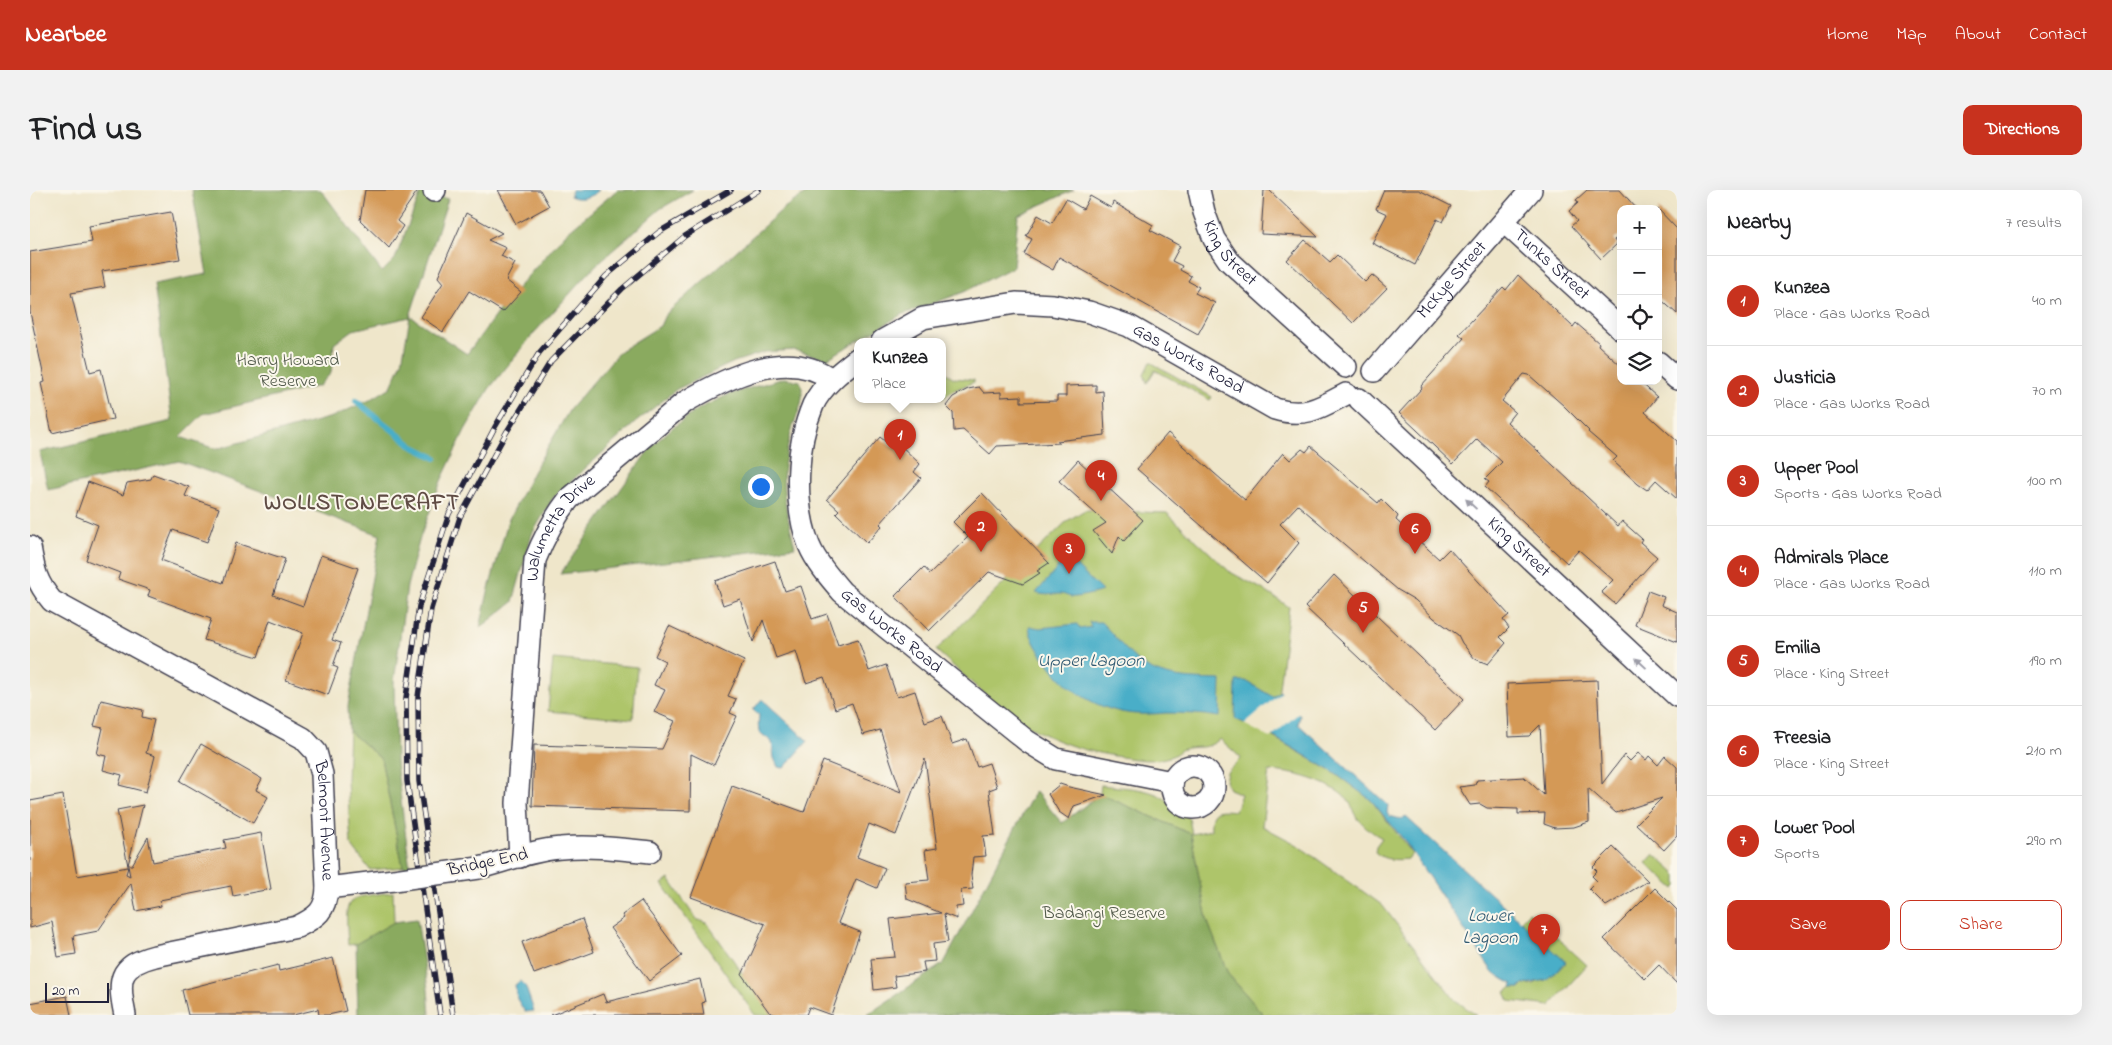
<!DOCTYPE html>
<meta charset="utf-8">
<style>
body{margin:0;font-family:"Indie Flower",sans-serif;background:#f2f2f2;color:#202124}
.controls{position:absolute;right:15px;top:15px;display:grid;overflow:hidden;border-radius:10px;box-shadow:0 5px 20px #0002}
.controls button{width:45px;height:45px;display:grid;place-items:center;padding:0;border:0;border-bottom:1px solid #e0e0e0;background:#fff;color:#202124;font:25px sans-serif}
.scale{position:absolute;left:15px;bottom:12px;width:64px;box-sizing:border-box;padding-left:5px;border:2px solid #22223b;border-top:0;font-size:14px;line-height:18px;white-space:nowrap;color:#22223b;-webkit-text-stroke:4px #fbf7ec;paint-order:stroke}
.you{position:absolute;left:730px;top:296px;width:18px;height:18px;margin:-12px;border:4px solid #fff;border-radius:50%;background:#1a73e8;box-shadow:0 0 0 8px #1a73e833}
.badge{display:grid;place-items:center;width:32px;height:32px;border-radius:50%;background:#c8321e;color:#fff;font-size:16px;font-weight:700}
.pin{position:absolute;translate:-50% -41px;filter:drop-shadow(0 1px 2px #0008)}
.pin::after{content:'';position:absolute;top:26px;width:18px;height:15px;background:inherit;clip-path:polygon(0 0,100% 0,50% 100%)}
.popup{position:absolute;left:824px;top:148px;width:92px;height:65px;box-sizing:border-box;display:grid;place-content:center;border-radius:10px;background:#fff;filter:drop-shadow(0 1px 4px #0005);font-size:16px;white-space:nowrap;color:#757577}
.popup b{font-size:19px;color:#202124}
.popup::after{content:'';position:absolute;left:50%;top:100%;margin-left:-10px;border:10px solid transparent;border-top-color:#fff}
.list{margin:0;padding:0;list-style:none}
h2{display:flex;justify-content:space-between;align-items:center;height:65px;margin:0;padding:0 20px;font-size:21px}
h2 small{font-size:16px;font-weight:400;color:#757577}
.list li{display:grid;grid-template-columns:32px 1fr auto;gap:15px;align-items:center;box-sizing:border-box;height:90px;padding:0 20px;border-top:1px solid #e0e0e0}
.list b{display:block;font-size:19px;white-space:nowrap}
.list p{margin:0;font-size:16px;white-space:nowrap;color:#757577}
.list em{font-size:16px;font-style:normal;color:#757577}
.actions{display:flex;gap:10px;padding:15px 20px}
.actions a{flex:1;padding:11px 0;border:1px solid #c8321e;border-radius:10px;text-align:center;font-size:18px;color:#c8321e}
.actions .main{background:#c8321e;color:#fff}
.icon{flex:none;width:28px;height:28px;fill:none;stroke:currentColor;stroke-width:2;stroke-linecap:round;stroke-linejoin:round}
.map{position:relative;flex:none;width:1647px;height:825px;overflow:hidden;border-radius:10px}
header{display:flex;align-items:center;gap:30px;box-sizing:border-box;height:70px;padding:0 25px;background:#c8321e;color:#fff}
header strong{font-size:24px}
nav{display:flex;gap:28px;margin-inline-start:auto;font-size:18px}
.intro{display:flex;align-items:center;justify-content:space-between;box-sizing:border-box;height:120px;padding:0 30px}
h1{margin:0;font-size:35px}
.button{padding:12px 22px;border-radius:10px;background:#c8321e;color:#fff;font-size:18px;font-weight:700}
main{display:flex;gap:30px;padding:0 30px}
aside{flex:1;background:#fff;border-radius:10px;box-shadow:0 5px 20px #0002}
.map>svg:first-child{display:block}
</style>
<header>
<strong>Nearbee</strong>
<nav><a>Home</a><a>Map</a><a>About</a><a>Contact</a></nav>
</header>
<div class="intro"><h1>Find us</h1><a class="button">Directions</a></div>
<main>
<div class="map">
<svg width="1647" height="825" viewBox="0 0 1647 825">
<rect width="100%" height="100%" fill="#fbf7ec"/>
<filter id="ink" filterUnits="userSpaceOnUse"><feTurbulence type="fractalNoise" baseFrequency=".02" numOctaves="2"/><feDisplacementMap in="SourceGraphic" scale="10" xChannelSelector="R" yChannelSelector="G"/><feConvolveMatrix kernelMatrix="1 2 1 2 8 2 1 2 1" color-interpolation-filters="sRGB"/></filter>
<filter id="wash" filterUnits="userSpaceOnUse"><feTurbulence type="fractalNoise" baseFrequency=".0096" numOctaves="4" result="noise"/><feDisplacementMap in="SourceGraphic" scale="20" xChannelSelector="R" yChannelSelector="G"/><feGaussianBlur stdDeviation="1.12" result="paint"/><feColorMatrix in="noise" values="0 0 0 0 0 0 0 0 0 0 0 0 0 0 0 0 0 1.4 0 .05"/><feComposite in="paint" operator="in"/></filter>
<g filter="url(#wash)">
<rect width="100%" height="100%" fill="#efe6ca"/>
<path fill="#aec56b" stroke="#687453" d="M1120,172L1182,207L1180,210L1125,180L1117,193L1114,184Z
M913,181L924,188L944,190V192L922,201L912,209Z
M1055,320L1137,323L1200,382L1232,399L1259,417L1243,547L1303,582L1341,610L1382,663L1379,669C1367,670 1354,671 1345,662L1346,656L1352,648C1342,643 1330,633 1324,623C1322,618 1321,613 1317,609C1299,591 1264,582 1239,581L1232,636L1266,654L1352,715L1425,810L1446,825H1234L1198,784L1177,730L1161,644L1070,604L1071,595C1091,598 1117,597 1134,608C1143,614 1150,622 1159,628L1162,644L1181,640C1180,619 1186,619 1205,621L1211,604L1199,599L1195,591L1197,582L1211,568L1190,549C1174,562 1166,554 1151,560C1148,562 1145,565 1142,566C1123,573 1104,569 1085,566C1002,553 965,514 906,460L1037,331Z
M523,469L607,477L603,529L518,521Z
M319,541L351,569L373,677L340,680L321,655L317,590Z
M1624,664L1647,685V696L1645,699L1616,673Z
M639,689L666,729L677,733L742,825H725L632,694Z
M363,702L364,732L326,754L318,755C315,704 313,709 363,702Z
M1499,722L1557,775L1520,816L1479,811L1475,802L1482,798H1490L1491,795L1504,794L1536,773L1490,731Z"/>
<path fill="#8aaa5f" stroke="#56664d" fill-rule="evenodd" d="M162,0H291L352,82L365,69L391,2L418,9L380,126L437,164L476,111L535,44L587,0H663L630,19L566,75L504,143L459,199L435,240L411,291L390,348L377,396L364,492L366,572L380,678L373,677L351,569L319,541L318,516L350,345L149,271L18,300L10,262L142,231L124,94L177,84ZM380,127L372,172L361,197L340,210L302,227L186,259L150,247L173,224L289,196L301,183L304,154L323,140Z
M781,0H1044L988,25L983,77L934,102L871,125L797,169L764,160L735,162L704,172L647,199L606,232L523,308L502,344L483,412L450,438L458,402L478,331L503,282L540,219L590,161L630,136L635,125L754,18Z
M754,188L770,191C777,211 766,224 761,243C758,253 756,266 754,277C751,304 759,331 765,357L530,384L621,257L642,238L670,218L700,204Z
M1005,601L1032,633L1070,604L1161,644L1177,730L1198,784L1234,825H837L914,773Z
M387,729L398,799L400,825H328L326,754L364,732Z"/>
<path fill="#48aec8" stroke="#356882" d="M542,0H569C561,7 550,11 540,6Z
M1037,367L1072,401C1068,403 1045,408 1041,407C1037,406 1034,404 1030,404C1021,404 1016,406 1006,403Z
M1059,432H1071C1084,445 1097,463 1112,474C1135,490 1164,489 1191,490L1190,527C1172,524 1154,523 1136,523C1123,524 1110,525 1097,523C1065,518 1037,500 1018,473C1010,463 1000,449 999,436L1010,438L1047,434L1050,439L1061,437Z
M1206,491H1216L1243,507L1250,501L1270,526L1268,534L1358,615L1357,623L1359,626L1371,629L1376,627L1536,772L1516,790L1491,795L1490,798H1482L1483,794L1464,784L1374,650L1341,610L1303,582L1239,544L1205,529Z
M732,509L778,551L754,578L748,577L744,568L742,552C729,541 727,545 729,525L723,520Z
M490,791L495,795L504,821L495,822L487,809L485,795Z"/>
<path fill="#efe6ca" d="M1253,501L1270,522L1240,548L1214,534Z"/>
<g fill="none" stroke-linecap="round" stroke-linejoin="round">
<path stroke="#48aec8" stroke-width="6" d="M326,211L384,257L406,268"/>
</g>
<g id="blocks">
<path fill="#d49957" d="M335,0H388L367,31L373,36L359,58L330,30Z
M468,0H510L519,16L486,34Z
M1234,0H1239L1288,47L1231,44Z
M1354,0H1389L1421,16L1413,32L1407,29L1385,75L1342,53L1357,24L1346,19Z
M1557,0H1590L1607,19H1591V44L1584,50L1587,54L1571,69L1541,36L1547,31L1539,21L1548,13L1546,10Z
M1060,6L1081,18L1083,12L1123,35L1120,40L1150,56L1142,71L1152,76L1150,80L1161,86L1158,91L1169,97L1165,103L1185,113L1168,144L1029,67L1023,80L994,64L1002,49L996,46L1008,25L1022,33L1036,9L1053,19Z
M1628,19L1647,39V124L1628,107Z
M141,22L150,69L72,81L75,97L41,103L60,182L71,179L83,229L22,243L11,193L15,192L0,122V62L62,52L59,36Z
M436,23L472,43L458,50L476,58L471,66L485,73L476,90L491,102L473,122L439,101L413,142L391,127L413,93L408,87Z
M1275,50L1300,72L1307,65L1335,92L1342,85L1357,98L1323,133L1257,70Z
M1488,85L1543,137L1546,133L1569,153L1568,155L1591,176V191H1609L1627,207L1615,222L1647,251V309L1626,290L1617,300L1608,294L1583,271L1587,267L1558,242L1559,241L1534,216L1499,185L1494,184L1472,211L1485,222L1477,232L1588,336L1592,331L1612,349L1610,352L1627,367L1585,414L1571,402L1583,390L1549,360L1537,373L1455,297L1459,292L1455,289L1472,272L1447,249L1423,274L1369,223L1392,198L1391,196L1434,148L1429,144L1473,97L1476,100Z
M1066,195V202L1073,201L1075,245L1027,251L1030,253L967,256L960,264L933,240L924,241L923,223L916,216L923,207L938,199L949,197L954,203L971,202V207L991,206V212L1027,211V206H1036V196Z
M1138,243L1215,310L1253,263L1260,270L1272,259L1276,262L1281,256L1348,313L1351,309L1368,326L1366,330L1409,369L1419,359L1479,425L1473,430L1479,438L1470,447L1476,453L1458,474L1445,469L1432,453L1428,445L1404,428L1385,410L1368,400L1268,315L1250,334L1269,353L1237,393L1107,279Z
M850,247L862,257L867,252L890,274L884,282L891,288L850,334L852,336L837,353L806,323L809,320L797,309Z
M1048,270L1113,330L1094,351L1089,346L1082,364L1063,341L1076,333L1029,291Z
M123,284L159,297L155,306L189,318L177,352L143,340L131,370L193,393L206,353L255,369L243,405L273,416L291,365L328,378L302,450L311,453L303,476L308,478L298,505L256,490L273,443L240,430L228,467L174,450L181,429L118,406L120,400L88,389L90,383L56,370L68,335L46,326L58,292L93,305L97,293L121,289Z
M952,303L1019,373L1007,381L1010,383L993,394L959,382L899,441L865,406L894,377L900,384L938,347L923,332Z
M745,371L755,401L771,396L782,429L797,424L808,455L828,449L839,481L856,475L867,507L885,501L895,532L912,526L922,554L937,549L947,577L959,573L967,597L959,600L965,645L953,646L956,666L943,667L941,685L943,699L931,700L933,716L926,717L927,729L914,724L918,752L903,754L905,771L893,772L895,782L864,786L866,797L844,800L841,769L865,767L860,729L911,723L877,709L875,692L899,690L895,660L907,658L895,569L866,645L839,634L827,667L855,678L847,698L826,689L808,733L830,742L801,825L779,817L776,825H746L739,822L712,785L735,734L661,707L702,596L774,622L793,571L871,602L850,540L833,545L822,513L805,519L794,487L776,493L766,461L746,468L733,430L723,452L710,409L693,415L685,391Z
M1304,385L1434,509L1405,540L1275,417Z
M1618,401L1634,407L1631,415L1647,422V452L1605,435Z
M639,436L714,471L698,506L706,509L700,523L707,526L684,575L661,564L660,621L502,616L504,555L632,559L645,531L624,522L635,500L624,495L635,471L625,466Z
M1567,490L1572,594L1594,565L1600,571L1608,563L1616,570L1619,566L1628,575L1635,566L1647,577V646L1634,660L1606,634L1632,608L1586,623L1558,598L1559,632L1544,637L1525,638L1514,634L1515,623L1488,624V619L1457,618L1450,614L1440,615L1429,597L1445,595L1447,590L1494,587L1514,605L1510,535L1499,546L1479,547L1477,494Z
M71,510L113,520L112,527L124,530L116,563L125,566L116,602L89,595L92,585L73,580L76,566L67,564L73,538L64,536Z
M171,554L232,589L226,600L238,607L223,633L150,591Z
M1030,594L1039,597L1076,605L1044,616L1039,629L1029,622L1018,604Z
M33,605L47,686L98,677L96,684L100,686L87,620L113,615L98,675H102L118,647L123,672L196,658L194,650L231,643L241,699L203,706L201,696L130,710L131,716L106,721L101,693L68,741L43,746L46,764L28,767L22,732L0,738V611Z
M1583,657L1618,691L1576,716L1559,699L1567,691L1562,686L1567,681L1563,677Z
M1625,698L1647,720V794L1629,775L1615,789L1574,749Z
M611,711L652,766L619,791L580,738L594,728L592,725Z
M552,729L564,762L504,784L492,752Z
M303,768L316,821L298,825H289L288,819L263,825H158L152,800L248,775L249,781Z
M670,789L675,812L672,813L674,825H521L573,804L576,812Z
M37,806L41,825H0V813Z"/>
</g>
</g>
<g filter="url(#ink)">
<use href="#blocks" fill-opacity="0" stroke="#413f50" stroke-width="1"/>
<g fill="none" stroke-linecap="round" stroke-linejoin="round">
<g stroke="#413f50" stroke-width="24">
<g id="minor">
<path id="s1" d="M1169,0L1174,22L1184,49L1199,71L1316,177"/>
<path d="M404,1L405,0"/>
<path id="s2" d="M1474,32L1591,139"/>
<path id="s3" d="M852,151L893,128L986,113L1023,115L1059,122L1099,136L1245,219C1275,228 1290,218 1316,204"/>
<path id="s4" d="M828,168C811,181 792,196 783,215C766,255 763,314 779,355C786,372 800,388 812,402L997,551L1026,569L1142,592"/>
<path d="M1628,172L1647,189"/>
<path id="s5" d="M1344,181L1501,0"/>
<path id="s6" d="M1329,209L1647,506"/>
<path id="s7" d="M0,357C4,380 6,392 22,411L273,548L286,562L292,584L297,698C296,721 287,727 267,737L125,766C87,776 88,791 95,825"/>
<circle cx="1163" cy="597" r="21"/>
<path id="s8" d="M490,667L487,613L505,370C514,347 524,328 539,309L655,212C696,188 757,157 801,189"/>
<path d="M449,678C476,671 503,660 531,658C560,655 591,659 620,662"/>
<path d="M297,698L364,690"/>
</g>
</g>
<use href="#minor" stroke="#fff" stroke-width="21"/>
<g stroke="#22223b" stroke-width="5.5">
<path id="rail" d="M410,825L377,591L376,508L389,416L419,324L465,237L509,163L576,86L629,42L701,0
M423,825L389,591L388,507L401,419L430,327L476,243L521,171L592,99L655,46L729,0"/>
</g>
<use href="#rail" stroke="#fbf7ec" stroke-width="4" stroke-dasharray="11" stroke-linecap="butt"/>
<g stroke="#413f50" stroke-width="24" stroke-linecap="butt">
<path id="minor-bridge" d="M364,690L449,678"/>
</g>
<use href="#minor-bridge" stroke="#fff" stroke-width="21"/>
</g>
<defs><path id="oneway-solid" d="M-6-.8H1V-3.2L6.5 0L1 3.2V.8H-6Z" transform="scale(1.25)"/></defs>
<g fill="#9c9ca7">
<use href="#oneway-solid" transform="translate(1441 314) rotate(-137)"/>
<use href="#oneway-solid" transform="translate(1611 473) rotate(-137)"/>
</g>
</g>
<g text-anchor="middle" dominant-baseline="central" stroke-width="4" stroke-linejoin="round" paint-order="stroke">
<g font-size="18" fill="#22223b" stroke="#fbf7ec">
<text stroke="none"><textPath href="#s1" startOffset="72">King Street</textPath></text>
<text stroke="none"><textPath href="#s2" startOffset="64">Tunks Street</textPath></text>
<text stroke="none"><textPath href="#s5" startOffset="120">McKye Street</textPath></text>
<text stroke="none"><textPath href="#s3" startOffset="325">Gas Works Road</textPath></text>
<text stroke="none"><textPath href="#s8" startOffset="338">Walumetta Drive</textPath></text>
<text stroke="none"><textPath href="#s6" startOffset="218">King Street</textPath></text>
<text stroke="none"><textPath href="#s4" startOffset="329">Gas Works Road</textPath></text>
<text stroke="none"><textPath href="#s7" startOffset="434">Belmont Avenue</textPath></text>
<text transform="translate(458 673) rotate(-12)">Bridge End</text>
</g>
<g font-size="18" fill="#535b4c" stroke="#fbf7ec">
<text x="258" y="171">Harry Howard<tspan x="258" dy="21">Reserve</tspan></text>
<text x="1074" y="724">Badangi Reserve</text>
</g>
<g font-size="19" font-style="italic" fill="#315a73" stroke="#fbf7ec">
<text x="1061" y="471">Upper Lagoon</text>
<text x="1460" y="726">Lower<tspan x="1460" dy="22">Lagoon</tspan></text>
</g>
<g font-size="22" font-weight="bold" letter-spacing="1" fill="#604c45" stroke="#fbf7ec">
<text x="332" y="314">WOLLSTONECRAFT</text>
</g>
</g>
</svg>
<div class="controls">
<button>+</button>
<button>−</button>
<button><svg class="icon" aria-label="locate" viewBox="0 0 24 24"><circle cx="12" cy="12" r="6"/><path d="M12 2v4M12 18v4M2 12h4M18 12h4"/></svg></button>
<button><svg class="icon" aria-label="layers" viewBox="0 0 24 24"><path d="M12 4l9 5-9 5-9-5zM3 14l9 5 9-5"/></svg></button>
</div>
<div class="scale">20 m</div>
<div class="you"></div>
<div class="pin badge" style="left:870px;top:270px">1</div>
<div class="popup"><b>Kunzea</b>Place</div>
<div class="pin badge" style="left:951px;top:362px">2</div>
<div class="pin badge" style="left:1039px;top:384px">3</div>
<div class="pin badge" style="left:1071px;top:311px">4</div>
<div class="pin badge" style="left:1333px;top:443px">5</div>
<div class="pin badge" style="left:1385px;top:364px">6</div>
<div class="pin badge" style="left:1514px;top:765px">7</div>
</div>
<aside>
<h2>Nearby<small>7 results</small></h2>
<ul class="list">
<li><span class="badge">1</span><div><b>Kunzea</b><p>Place · Gas Works Road</p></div><em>40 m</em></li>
<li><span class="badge">2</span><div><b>Justicia</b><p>Place · Gas Works Road</p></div><em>70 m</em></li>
<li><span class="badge">3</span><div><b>Upper Pool</b><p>Sports · Gas Works Road</p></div><em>100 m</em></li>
<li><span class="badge">4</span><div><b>Admirals Place</b><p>Place · Gas Works Road</p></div><em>110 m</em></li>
<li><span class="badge">5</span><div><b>Emilia</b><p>Place · King Street</p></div><em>190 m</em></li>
<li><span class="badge">6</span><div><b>Freesia</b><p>Place · King Street</p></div><em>210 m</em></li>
<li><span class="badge">7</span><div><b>Lower Pool</b><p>Sports</p></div><em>290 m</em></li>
</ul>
<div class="actions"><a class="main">Save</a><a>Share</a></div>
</aside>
</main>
